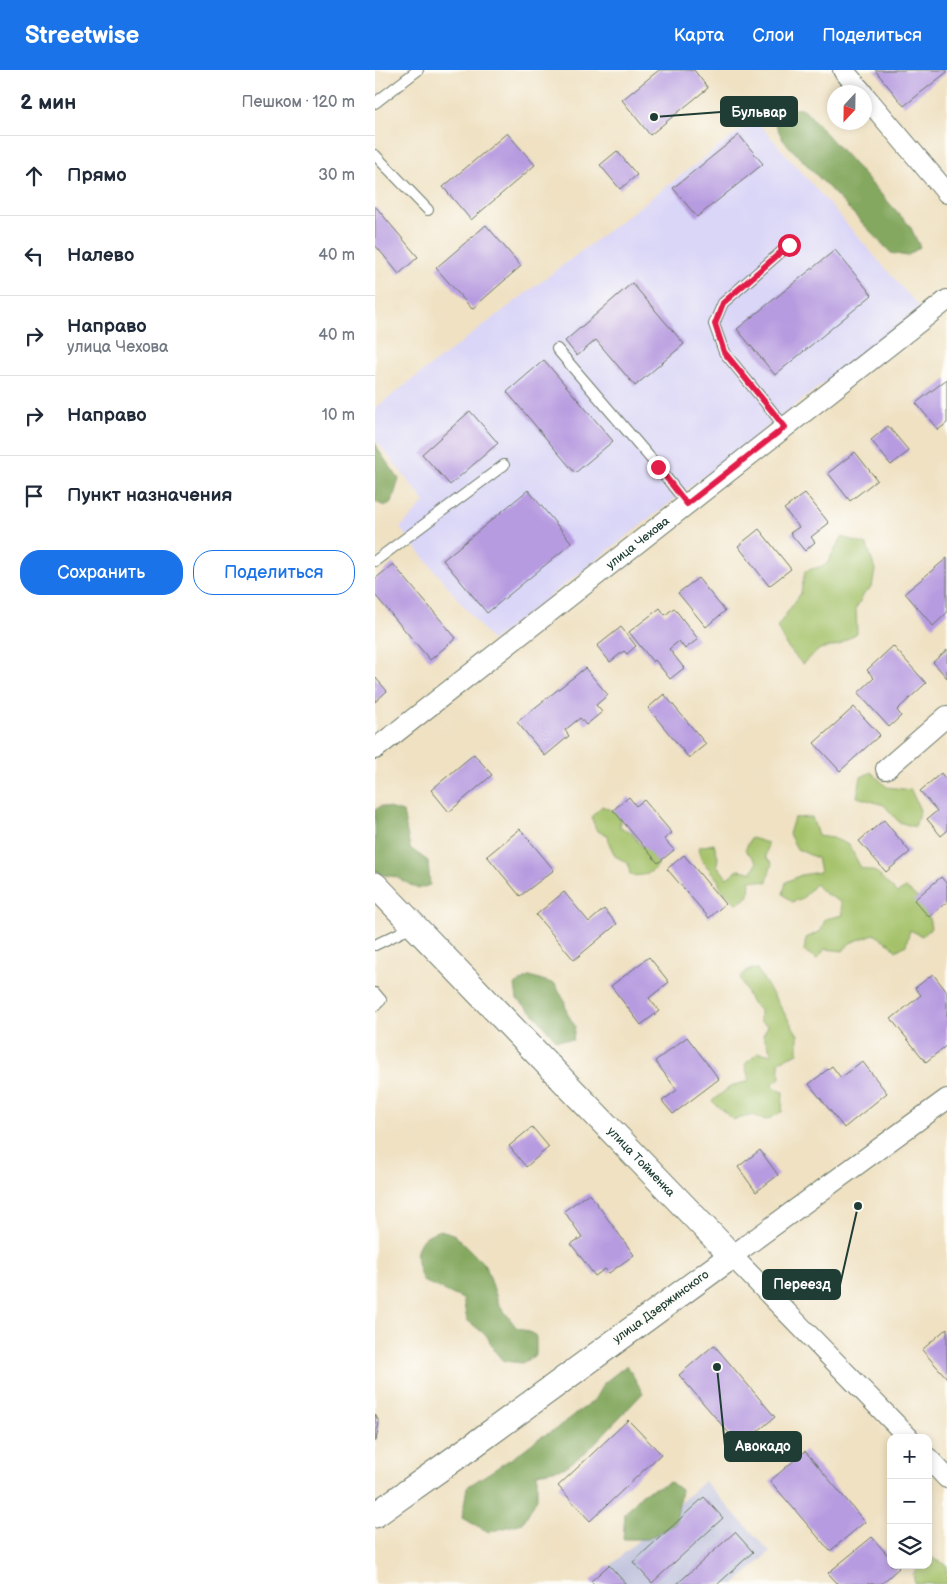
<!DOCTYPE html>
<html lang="ru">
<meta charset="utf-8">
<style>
body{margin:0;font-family:"Balsamiq Sans",sans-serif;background:#f6f6f7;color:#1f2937}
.controls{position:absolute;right:15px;bottom:15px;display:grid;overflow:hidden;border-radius:10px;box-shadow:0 2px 8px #0003}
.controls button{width:45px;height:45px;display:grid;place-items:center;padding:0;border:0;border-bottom:1px solid #e0e1e3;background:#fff;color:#1f2937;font:25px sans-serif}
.compass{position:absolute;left:452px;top:15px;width:45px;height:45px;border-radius:50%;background:#fff;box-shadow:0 2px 8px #0003;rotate:202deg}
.stop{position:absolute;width:15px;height:15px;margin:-11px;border:4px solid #e11d48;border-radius:50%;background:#fff}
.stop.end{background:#e11d48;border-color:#fff;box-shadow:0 1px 5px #0008}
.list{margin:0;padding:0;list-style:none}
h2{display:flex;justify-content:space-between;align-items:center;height:65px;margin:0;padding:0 20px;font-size:21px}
h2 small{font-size:16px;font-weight:400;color:#747a83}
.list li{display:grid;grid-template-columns:32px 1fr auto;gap:15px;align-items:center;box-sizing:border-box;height:80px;padding:0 20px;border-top:1px solid #e0e1e3}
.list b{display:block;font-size:19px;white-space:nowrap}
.list p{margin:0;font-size:16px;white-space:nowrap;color:#747a83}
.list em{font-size:16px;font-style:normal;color:#747a83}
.actions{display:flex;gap:10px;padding:15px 20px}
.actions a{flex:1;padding:11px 0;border:1px solid #1a73e8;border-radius:20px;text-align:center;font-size:18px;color:#1a73e8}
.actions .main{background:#1a73e8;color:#fff}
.icon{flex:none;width:28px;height:28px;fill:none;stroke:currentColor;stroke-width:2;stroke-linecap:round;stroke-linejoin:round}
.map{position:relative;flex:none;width:572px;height:1514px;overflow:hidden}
header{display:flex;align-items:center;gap:30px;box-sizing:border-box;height:70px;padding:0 25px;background:#1a73e8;color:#fff}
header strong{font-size:24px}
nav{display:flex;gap:28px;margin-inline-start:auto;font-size:18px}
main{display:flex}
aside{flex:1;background:#fff}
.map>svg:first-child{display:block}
</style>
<header>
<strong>Streetwise</strong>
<nav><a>Карта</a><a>Слои</a><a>Поделиться</a></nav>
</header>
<main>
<aside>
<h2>2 мин<small>Пешком · 120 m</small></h2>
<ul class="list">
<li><svg class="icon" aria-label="ahead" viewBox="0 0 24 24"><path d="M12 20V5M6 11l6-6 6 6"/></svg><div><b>Прямо</b></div><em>30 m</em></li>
<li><svg class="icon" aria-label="left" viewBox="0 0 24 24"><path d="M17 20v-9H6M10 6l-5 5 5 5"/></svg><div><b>Налево</b></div><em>40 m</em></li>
<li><svg class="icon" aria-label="right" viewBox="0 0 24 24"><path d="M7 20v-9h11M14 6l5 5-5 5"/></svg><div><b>Направо</b><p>улица Чехова</p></div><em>40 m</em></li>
<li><svg class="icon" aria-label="right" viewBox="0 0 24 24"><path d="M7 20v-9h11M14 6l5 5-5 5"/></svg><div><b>Направо</b></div><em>10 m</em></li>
<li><svg class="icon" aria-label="arrive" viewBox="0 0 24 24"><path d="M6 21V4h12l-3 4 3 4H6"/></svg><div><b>Пункт назначения</b></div></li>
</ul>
<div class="actions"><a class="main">Сохранить</a><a>Поделиться</a></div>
</aside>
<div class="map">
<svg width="572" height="1514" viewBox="0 0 572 1514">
<rect width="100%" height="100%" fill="#fdfcf7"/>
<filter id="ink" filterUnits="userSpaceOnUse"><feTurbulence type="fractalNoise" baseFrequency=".02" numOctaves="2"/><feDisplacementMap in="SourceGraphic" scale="10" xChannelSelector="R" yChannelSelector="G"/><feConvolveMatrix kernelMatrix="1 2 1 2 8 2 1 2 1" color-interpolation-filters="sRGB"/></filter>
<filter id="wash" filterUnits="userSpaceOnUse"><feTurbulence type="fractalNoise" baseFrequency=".0096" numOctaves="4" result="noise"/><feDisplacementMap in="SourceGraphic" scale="20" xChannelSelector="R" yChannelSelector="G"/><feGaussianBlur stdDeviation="1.12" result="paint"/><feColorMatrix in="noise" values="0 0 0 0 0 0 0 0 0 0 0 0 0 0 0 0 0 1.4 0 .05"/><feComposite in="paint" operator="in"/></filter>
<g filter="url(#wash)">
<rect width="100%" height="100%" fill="#efe1c2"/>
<path fill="#dad6f7" d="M380,49L545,238L117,571L25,458L50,432L0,369V338Z"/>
<path fill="#c0c2dd" d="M329,1411L395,1482L360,1514H215Z"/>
<path fill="#a5c26a" stroke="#62804f" d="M467,467L492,475L500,500L497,517L489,524L481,538L482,563L464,575L445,579L427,594L411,575L402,557L426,523L430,501L451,495Z
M496,702L512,717L536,720L545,740L540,757L524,752L509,735L482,727L486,707Z
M227,736L245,744V758L257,763L266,776L280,780L283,796C275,804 266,807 255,805L253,793L240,786L234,773L233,765L222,761L216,747Z
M437,747L443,766L458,768L474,775L486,798L501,802L522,823L531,818C548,832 552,835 556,858L547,866L535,860L531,875L521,881L515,874L499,864L475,873L468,881L450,879L442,889L429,881L431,868L446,861L450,849L468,845L466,832L449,823L440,814L428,828L417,832L408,824L411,812L426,805L445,802L442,788L422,779L414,764L419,748Z
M376,768L393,773L391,787L397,793L392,812L375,810L374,826L362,834L346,819L343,810L326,789L324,777L339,774L343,787L342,795L352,808L363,800L377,802L382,792L370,780Z
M382,899L423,965V983L404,991L405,1008L396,1015L408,1022L407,1042L391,1050L378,1045L358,1050L337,1031L356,1016L374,1011L370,994L383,983L397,984L388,965L393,956L385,951V940L376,932L365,908L372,900Z
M553,1486L572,1495V1514H540L538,1504L546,1495H553Z"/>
<path fill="#84a85e" stroke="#527249" d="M413,39H429L535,156L545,177L532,186L516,183L408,70L400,53Z
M0,373L6,384L24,409L17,432L10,436L0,432Z
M6,736L28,742L35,778L53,791L55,815L43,819L21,807L9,805L0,800V740Z
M155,906L180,914L189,930L192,943L200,956L198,970H181L157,942L142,929L140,915Z
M65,1160L79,1164L111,1196L124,1234L141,1257L161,1265V1285L147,1293L128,1291L119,1280L112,1266L92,1250L88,1229L48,1211C42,1197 37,1182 48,1169C51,1165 60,1162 65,1160Z
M252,1295L268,1323L211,1382L189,1398L162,1403V1428L148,1453L114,1462L87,1448L92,1417L142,1385L164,1368L181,1359L219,1330L229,1313Z
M295,1412L306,1420L301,1453L273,1469H248L250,1443L268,1423Z"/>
<g id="blocks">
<path fill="#b79be0" d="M284,0H319L333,18L275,65L247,30Z
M500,0H572V2L529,36Z
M132,63L160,95L96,150L68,117Z
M364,65L388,94L322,147L298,118Z
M242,81L262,105L245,119L225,95Z
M0,136L43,187L24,204L0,175Z
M111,155L146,196L97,239L61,198Z
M460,180L497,225L400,305L362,259Z
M257,213L309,274L260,316L221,270L202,286L190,271Z
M169,290L238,371L200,403L132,322Z
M572,309V353L563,360L541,333Z
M95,341L123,373L75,415L47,384Z
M513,356L534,381L516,395L496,370Z
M480,382L502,410L475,431L453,403Z
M153,420L197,473L112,543L68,490Z
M430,423L454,453L436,467L440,472L430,481L415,463L424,457L409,439Z
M384,459L416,499L394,516L363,476Z
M572,488V543L558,556L530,523Z
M18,494L81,568L55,590L0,525V509Z
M323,508L350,541L331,557L303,523Z
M285,538L290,545L299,538L323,569L310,579L304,571L294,579L309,598L295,609L280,590L278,592L254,562Z
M246,557L261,576L252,584L249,581L235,592L222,576Z
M518,576L551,613L522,640L526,646L514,657L483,623L499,608L492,600Z
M572,580V608L558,592Z
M210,598L233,625L221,635L227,642L211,655L205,648L190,660L194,666L170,686L142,652Z
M0,607L12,621L0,632Z
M289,624L331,674L314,688L273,638Z
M479,637L505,665L465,701L439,673Z
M99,684L117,705L74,742L56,720Z
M566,703L572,711V761L566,766L552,749L562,741L545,721Z
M254,727L261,736L269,730L297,763L289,769L299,780L283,793L238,740Z
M509,750L535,782L511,802L484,771Z
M145,759L179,800L145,826L112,786Z
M309,785L350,834L334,848L292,799Z
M566,807L572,814V832L554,847L539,830Z
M189,822L214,852L229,839L242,854L199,890L161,845Z
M274,887L294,912L274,928L284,941L266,955L236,916Z
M558,904L572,922V975L551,992L516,949L546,925L540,918Z
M312,967L344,1009L298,1044L287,1031L302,1020L280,991Z
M487,991L512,1023L469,1058L434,1014L457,996L466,1008Z
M157,1057L174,1077L151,1097L134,1076Z
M385,1080L403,1105L381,1122L363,1097Z
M214,1123L259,1185L234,1203L230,1199L220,1206L196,1174L207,1167L189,1141Z
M572,1258V1308L547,1280Z
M339,1275L400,1347L365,1376L304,1305Z
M0,1344L4,1352L1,1371H0Z
M253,1350L286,1384L215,1451L183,1416Z
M430,1381L490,1452L455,1481L395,1411Z
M329,1427L348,1448L277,1513L258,1492Z
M360,1462L378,1482L343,1514H302Z
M497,1467L516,1489V1495H521L524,1498L506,1514H463L453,1503Z
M234,1495L251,1514H219L216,1511Z"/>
</g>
</g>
<g filter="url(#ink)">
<use href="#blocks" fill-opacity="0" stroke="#687666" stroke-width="1"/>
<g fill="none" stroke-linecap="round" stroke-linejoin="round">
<g stroke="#687666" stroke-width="12">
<path id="service" d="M0,33L43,0
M0,85L53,140
M182,279L283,397L312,434
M410,357L349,282L339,254L348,233L414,175
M0,491L129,395
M0,875L39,856
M0,923L6,930L0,936"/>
</g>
<g stroke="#687666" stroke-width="22">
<g id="minor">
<path d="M468,0L487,22"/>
<path d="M490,26L572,123"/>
<path id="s1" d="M0,679L572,230"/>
<path d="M511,699L572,646"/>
<path d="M534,1368L357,1186L572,1029"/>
<path d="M553,1388L572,1408"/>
</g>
</g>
<g stroke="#687666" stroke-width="27">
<g id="tertiary">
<path id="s2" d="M0,815L357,1186L100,1374L0,1445"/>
</g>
</g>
<use href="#service" stroke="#fff" stroke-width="10"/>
<use href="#minor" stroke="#fff" stroke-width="20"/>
<use href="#tertiary" stroke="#fff" stroke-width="25"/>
</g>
</g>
<g fill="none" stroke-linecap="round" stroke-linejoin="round" filter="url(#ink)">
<path stroke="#e11d48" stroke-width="6" d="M283,397L312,434L410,357L349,282L340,254L348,233L414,175"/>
</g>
<g text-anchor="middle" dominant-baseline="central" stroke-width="4" stroke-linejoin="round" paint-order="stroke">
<g font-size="12" fill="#1f3d34" stroke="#fdfcf7">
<text stroke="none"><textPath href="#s1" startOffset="334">улица Чехова</textPath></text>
<text stroke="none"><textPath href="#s2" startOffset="384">улица Тойменка</textPath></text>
<text transform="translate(286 1237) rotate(-36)">улица Дзержинского</text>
</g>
</g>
<path fill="none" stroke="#1f3d34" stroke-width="2" d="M279 47L346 42M483 1136L465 1215M342 1297L350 1376"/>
<g fill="#1f3d34" stroke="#fdfcf7" stroke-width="2">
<circle cx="279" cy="47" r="5"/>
<circle cx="483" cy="1136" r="5"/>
<circle cx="342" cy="1297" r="5"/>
</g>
<g fill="#1f3d34" stroke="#1f3d34" stroke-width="2">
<rect x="346" y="27" width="76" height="29" rx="5"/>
<rect x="388" y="1200" width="77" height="29" rx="5"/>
<rect x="350" y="1362" width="76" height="29" rx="5"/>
</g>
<g font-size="14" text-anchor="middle" font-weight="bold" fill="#fff">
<text x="384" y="47">Бульвар</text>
<text x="427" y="1219">Переезд</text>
<text x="388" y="1381">Авокадо</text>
</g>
</svg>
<div class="controls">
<button>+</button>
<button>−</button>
<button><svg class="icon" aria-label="layers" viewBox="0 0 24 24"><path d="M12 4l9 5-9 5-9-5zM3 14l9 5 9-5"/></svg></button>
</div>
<svg class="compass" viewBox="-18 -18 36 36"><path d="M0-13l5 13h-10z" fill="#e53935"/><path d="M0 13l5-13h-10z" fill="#747a83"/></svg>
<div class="stop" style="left:414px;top:175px"></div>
<div class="stop end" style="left:283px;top:397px"></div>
</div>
</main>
